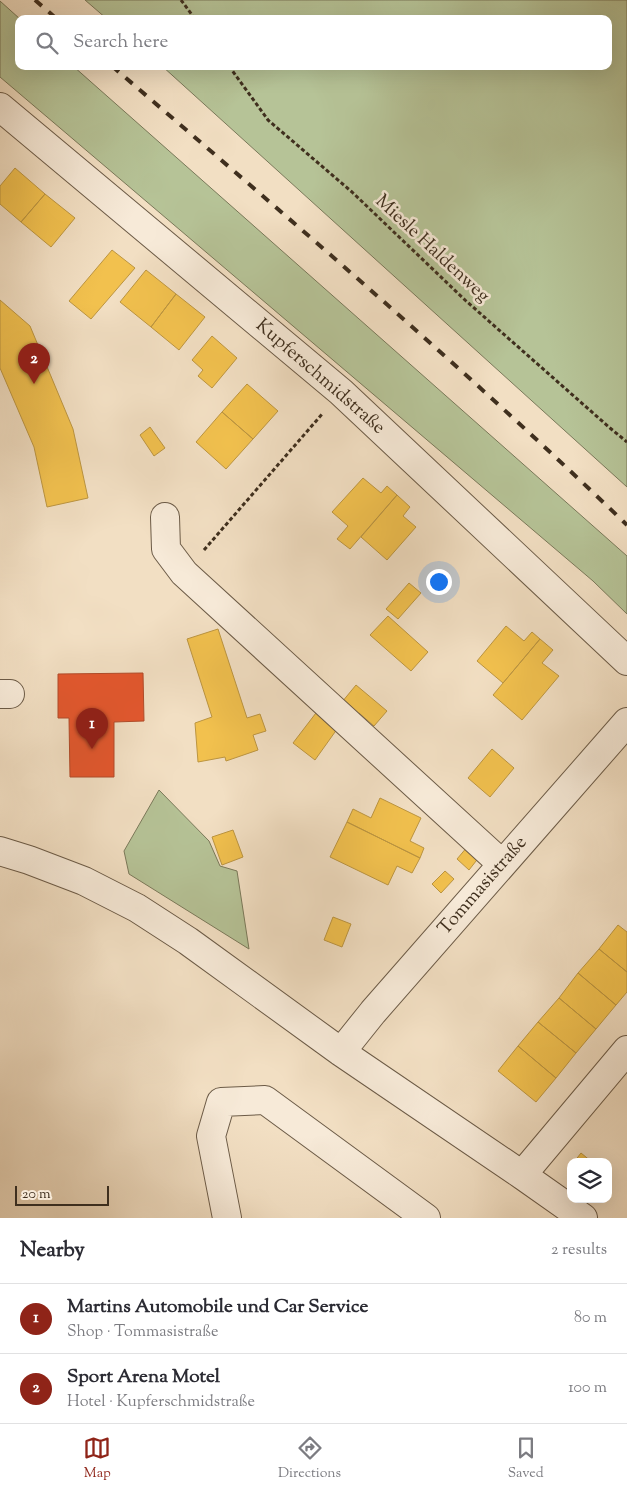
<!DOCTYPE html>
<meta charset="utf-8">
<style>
body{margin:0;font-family:"Sorts Mill Goudy",serif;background:#f7f7f7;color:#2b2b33}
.controls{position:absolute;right:15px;bottom:15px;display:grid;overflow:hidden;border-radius:10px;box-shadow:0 5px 20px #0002}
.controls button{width:45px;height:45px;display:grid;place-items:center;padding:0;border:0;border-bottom:1px solid #e1e1e2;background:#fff;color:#2b2b33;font:25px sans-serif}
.scale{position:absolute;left:15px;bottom:12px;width:94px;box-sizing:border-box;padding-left:5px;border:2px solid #3f2f1e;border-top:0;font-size:14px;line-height:18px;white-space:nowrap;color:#3f2f1e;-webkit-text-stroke:4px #f7ead8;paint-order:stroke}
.you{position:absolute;left:438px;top:581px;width:18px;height:18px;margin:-12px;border:4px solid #fff;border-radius:50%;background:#1a73e8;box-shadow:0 0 0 8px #1a73e833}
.badge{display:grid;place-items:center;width:32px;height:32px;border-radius:50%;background:#8f2418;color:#fff;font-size:16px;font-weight:700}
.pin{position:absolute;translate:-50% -41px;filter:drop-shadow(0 1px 2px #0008)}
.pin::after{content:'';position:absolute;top:26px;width:18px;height:15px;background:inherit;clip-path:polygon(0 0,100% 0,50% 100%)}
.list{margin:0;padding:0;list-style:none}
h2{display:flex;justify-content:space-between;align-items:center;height:65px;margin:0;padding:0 20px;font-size:21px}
h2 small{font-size:16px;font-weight:400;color:#7c7c81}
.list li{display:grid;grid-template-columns:32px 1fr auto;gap:15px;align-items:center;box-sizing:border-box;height:70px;padding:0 20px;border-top:1px solid #e1e1e2}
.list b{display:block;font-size:19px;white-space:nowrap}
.list p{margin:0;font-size:16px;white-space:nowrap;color:#7c7c81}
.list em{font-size:16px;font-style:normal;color:#7c7c81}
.icon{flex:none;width:28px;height:28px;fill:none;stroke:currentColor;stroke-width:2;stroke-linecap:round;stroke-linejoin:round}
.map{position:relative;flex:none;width:627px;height:1218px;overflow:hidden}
.search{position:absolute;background:#fff;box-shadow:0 5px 20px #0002;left:15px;right:15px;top:15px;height:55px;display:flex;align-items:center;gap:12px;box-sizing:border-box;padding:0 18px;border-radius:10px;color:#7c7c81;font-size:19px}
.sheet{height:205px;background:#fff}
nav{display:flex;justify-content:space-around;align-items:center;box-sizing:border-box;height:70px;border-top:1px solid #e1e1e2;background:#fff;font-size:14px;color:#7c7c81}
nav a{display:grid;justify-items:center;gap:2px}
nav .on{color:#8f2418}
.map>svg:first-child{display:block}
</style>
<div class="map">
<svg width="627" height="1218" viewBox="0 0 627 1218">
<rect width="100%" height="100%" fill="#f2dfc3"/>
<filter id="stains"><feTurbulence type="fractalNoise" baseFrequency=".004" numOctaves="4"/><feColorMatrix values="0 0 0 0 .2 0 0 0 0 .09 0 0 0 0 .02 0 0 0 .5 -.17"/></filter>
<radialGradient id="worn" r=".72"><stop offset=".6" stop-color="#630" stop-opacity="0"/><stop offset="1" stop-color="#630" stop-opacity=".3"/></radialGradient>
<path fill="#b6c397" stroke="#7a795a" d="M85,0H627V487L162,66H608V19H107Z
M0,1L20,19L19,66H73L627,556V614L593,581L0,77Z
M159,790L209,841L220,866L237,871L249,949L129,874L124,851Z"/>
<path fill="#f2c14e" stroke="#bc9540" d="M15,168L45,194L21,222L0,204V186Z
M45,194L75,218L51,247L21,222Z
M112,250L135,268L91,319L69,301Z
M146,270L176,294L151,327L120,302Z
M176,294L205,317L179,350L151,327Z
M0,300L30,326L73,429L88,498L47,507L34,447L0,368Z
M212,336L237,358L212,388L198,376L203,370L192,360Z
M247,384L278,411L253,439L222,412Z
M222,412L253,439L226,469L196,442Z
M150,427L165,448L154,456L140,435Z
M363,478L381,493L387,486L397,495L350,549L337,539L348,526L332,512Z
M397,495L410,507L403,516L416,527L387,560L361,537Z
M409,583L421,593L398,619L386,609Z
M388,616L428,652L411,671L370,635Z
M506,626L524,641L532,632L540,639L503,683L477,661Z
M218,629L247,718L260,714L266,731L253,735L258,750L226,761L225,757L198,762L195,723L212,717L187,639Z
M540,639L553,650L542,663L559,676L522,720L493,695Z
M356,685L387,711L374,726L359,713L357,715L342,702Z
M319,709L340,725L315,760L293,743Z
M492,749L514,768L490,797L468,778Z
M380,798L421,818L410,841L424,848L420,858L347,822L353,809L371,818Z
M347,822L420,858L412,873L397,866L388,885L330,857Z
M233,830L243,857L222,865L212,837Z
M468,846L480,856L469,870L457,859Z
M445,871L454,879L441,893L432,884Z
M333,917L351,924L342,947L324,940Z
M618,925L627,932V972L599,949Z
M599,949L627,972V992L616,1005L578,973Z
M578,973L616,1005L596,1029L559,998Z
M559,998L596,1029L576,1053L538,1022Z
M538,1022L576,1053L556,1078L518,1046Z
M518,1046L556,1078L536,1102L498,1071Z
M581,1153L592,1162H574Z"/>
<path fill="#e4572e" stroke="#b24b29" d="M143,673L144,721L114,722V777H70L69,718H58V674Z"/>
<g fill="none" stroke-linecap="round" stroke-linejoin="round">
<g stroke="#6c5b47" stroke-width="30">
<path id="minor" d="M0,107L341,392L627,661
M165,517L166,549L184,573L502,864
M0,694H10
M0,851L29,860L84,881L137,908L188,941L341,1052L522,1175L583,1218
M341,1052L373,1012L627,722
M522,1175L627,1050
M227,1218L211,1136L221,1102L265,1100L426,1218"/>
</g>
<path stroke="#3f2f1e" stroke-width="3" stroke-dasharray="4 2.5" stroke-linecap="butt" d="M181,0L195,19
M229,66L268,120L352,192L465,300L610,428L627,442
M204,550L323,413"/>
<use href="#minor" stroke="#f7ead8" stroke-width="28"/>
<path stroke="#3f2f1e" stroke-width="4" stroke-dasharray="9 9" stroke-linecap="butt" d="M35,0L57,19
M112,66C286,216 461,365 627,525"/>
</g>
<g text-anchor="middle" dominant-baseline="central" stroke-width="5" stroke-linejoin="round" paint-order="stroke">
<g font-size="19" fill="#3f2f1e" stroke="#f7ead8">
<text transform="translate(432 249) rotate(43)">Miesle Haldenweg</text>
<text transform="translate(320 377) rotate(41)">Kupferschmidstraße</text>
<text transform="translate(483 886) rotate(-49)">Tommasistraße</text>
</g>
</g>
<rect width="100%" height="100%" filter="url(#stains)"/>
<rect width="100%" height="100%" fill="url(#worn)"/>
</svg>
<div class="controls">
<button><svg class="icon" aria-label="layers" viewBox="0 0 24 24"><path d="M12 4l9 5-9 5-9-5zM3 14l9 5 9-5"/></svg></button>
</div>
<div class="scale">20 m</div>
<div class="you"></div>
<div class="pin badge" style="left:92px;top:749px">1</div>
<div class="pin badge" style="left:34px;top:384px">2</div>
<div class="search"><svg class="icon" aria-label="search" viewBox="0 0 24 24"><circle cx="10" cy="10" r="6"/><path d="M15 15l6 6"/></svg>Search here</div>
</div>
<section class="sheet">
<h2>Nearby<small>2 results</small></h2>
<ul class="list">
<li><span class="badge">1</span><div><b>Martins Automobile und Car Service</b><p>Shop · Tommasistraße</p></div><em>80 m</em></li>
<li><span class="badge">2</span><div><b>Sport Arena Motel</b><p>Hotel · Kupferschmidstraße</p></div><em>100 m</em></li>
</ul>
</section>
<nav>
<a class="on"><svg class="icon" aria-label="map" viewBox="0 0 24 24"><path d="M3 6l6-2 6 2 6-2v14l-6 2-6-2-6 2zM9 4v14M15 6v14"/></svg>Map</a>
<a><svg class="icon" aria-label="directions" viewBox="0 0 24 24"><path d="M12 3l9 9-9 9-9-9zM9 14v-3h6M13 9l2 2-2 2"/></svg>Directions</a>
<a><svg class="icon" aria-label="saved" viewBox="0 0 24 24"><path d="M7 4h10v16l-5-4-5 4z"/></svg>Saved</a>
</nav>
